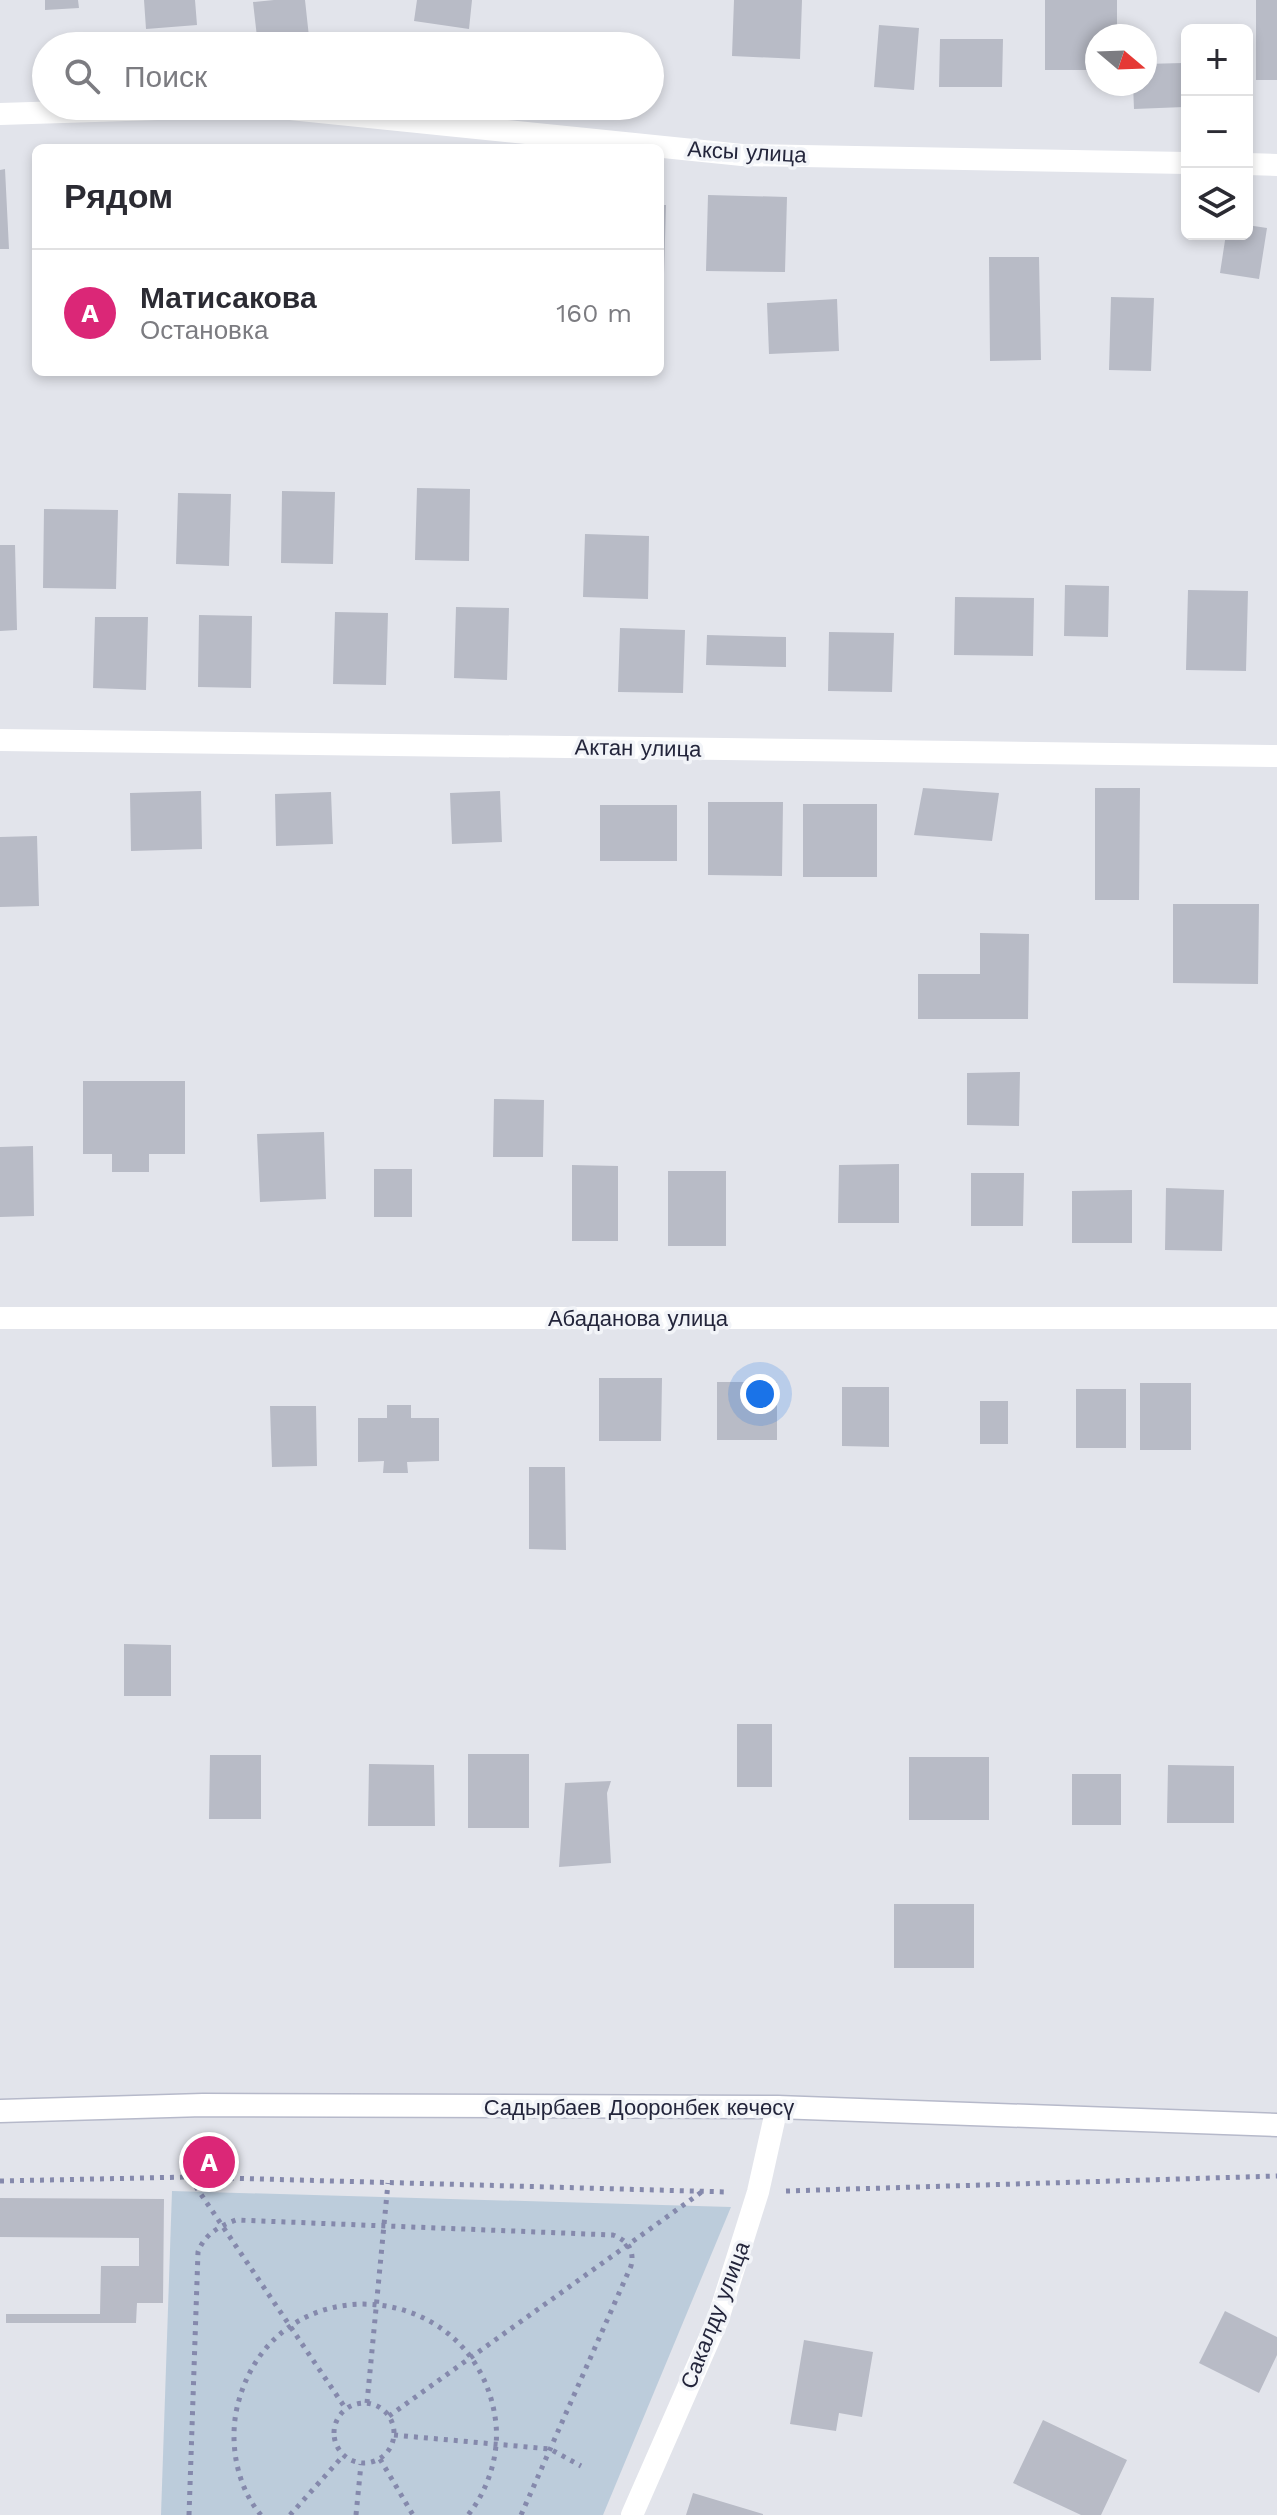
<!DOCTYPE html>
<html lang="ru">
<meta charset="utf-8">
<style>
body{margin:0;font-family:"Work Sans",sans-serif;background:#f2f2f3;color:#2b2b33}
.controls{position:absolute;right:24px;top:24px;display:grid;overflow:hidden;border-radius:12px;box-shadow:0 4px 12px #0003}
.controls button{width:72px;height:72px;display:grid;place-items:center;padding:0;border:0;border-bottom:2px solid #e1e1e2;background:#fff;color:#2b2b33;font:40px sans-serif}
.compass{position:absolute;left:1085px;top:24px;width:72px;height:72px;border-radius:50%;background:#fff;box-shadow:0 4px 12px #0003;rotate:109deg}
.you{position:absolute;left:760px;top:1394px;width:28px;height:28px;margin:-20px;border:6px solid #fff;border-radius:50%;background:#1a73e8;box-shadow:0 0 0 12px #1a73e833}
.badge{display:grid;place-items:center;width:52px;height:52px;border-radius:50%;background:#db2777;color:#fff;font-size:26px;font-weight:700}
.pin{position:absolute;translate:-50% -50%;border:4px solid #fff;box-shadow:0 2px 8px #0006}
.list{margin:0;padding:0;list-style:none}
h2{display:flex;justify-content:space-between;align-items:center;height:104px;margin:0;padding:0 32px;font-size:34px}
h2 small{font-size:26px;font-weight:400;color:#7c7c81}
.list li{display:grid;grid-template-columns:52px 1fr auto;gap:24px;align-items:center;box-sizing:border-box;height:128px;padding:0 32px;border-top:2px solid #e1e1e2}
.list b{display:block;font-size:30px;white-space:nowrap}
.list p{margin:0;font-size:26px;white-space:nowrap;color:#7c7c81}
.list em{font-size:26px;font-style:normal;color:#7c7c81}
.icon{flex:none;width:44px;height:44px;fill:none;stroke:currentColor;stroke-width:2;stroke-linecap:round;stroke-linejoin:round}
.map{position:relative;flex:none;width:1277px;height:2515px;overflow:hidden}
.search{position:absolute;background:#fff;box-shadow:0 4px 12px #0003;left:32px;top:32px;width:632px;height:88px;display:flex;align-items:center;gap:20px;box-sizing:border-box;padding:0 28px;border-radius:44px;color:#7c7c81;font-size:30px}
.panel{position:absolute;background:#fff;box-shadow:0 4px 12px #0003;left:32px;top:144px;width:632px;height:232px;border-radius:12px}
.map>svg:first-child{display:block}
</style>
<div class="map">
<svg width="1277" height="2515" viewBox="0 0 1277 2515">
<rect width="100%" height="100%" fill="#e2e4eb"/>
<path fill="#bcccdb" d="M172,2191L731,2207L603,2515H161Z"/>
<path fill="#b8bbc6" d="M45,0H78L79,8L45,10Z
M144,0H195L197,25L146,29Z
M274,0H305L310,46H258L253,2Z
M417,0H472L469,29L414,21Z
M734,0H802L800,59L732,56Z
M1045,0H1117V36H1097V70H1045Z
M1256,0H1277V80H1256Z
M879,25L919,28L914,90L874,87Z
M580,36L629,43L628,46H578Z
M940,39H1003L1002,87H939Z
M1183,63L1184,107L1134,109L1133,84H1145V64Z
M5,169L9,249H0V170Z
M708,195L787,197L785,272L706,271Z
M660,205H666L664,274H660Z
M1247,225L1267,228L1259,279L1220,273L1226,234H1247Z
M989,257H1039L1041,360L990,361Z
M1111,297L1154,298L1151,371L1109,370Z
M837,299L839,351L769,354L767,303Z
M417,488L470,489L469,561L415,560Z
M282,491L335,492L333,564L281,563Z
M178,493L231,494L229,566L176,564Z
M44,509L118,510L116,589L43,588Z
M585,534L649,536L648,599L583,597Z
M0,545H15L17,630L0,631Z
M1065,585L1109,586L1108,637L1064,636Z
M1188,590L1248,591L1246,671L1186,670Z
M955,597L1034,598L1033,656L954,655Z
M456,607L509,608L507,680L454,678Z
M335,612L388,613L386,685L333,684Z
M199,615L252,616L251,688L198,687Z
M95,617H148L146,690L93,688Z
M620,628L685,630L683,693L618,692Z
M829,632L894,633L892,692L828,691Z
M707,635L786,637V667L706,665Z
M923,788L999,793L992,841L914,835Z
M1095,788H1140L1139,900H1095Z
M201,791L202,849L131,851L130,793Z
M500,791L502,842L452,844L450,793Z
M331,792L333,844L276,846L275,794Z
M708,802H783L782,876L708,875Z
M803,804H877V877H803Z
M600,805H677V861H600Z
M37,836L39,906L0,907V837Z
M1173,904H1259L1258,984L1173,983Z
M980,933L1029,934L1028,1019H918V974H980Z
M1020,1072L1019,1126L967,1125V1073Z
M83,1081H185V1154H149V1172H112V1154H83Z
M494,1099L544,1100L543,1157H493Z
M324,1132L326,1199L260,1202L257,1134Z
M33,1146L34,1216L0,1217V1147Z
M899,1164V1223H838L839,1165Z
M572,1165L618,1166V1241H572Z
M374,1169H412V1217H374Z
M668,1171H726V1246H668Z
M971,1173H1024L1023,1226H971Z
M1166,1188L1224,1190L1222,1251L1165,1250Z
M1132,1190V1243H1072V1191Z
M599,1378H662L661,1441H599Z
M717,1382H777V1440H717Z
M1140,1383H1191V1450H1140Z
M842,1387H889V1447L842,1446Z
M1076,1389H1126V1448H1076Z
M980,1401H1008V1444H980Z
M387,1405H411V1418H439V1461L407,1462L408,1473H383L384,1461L358,1462V1418H387Z
M270,1406H316L317,1466L272,1467Z
M529,1467H565L566,1550L529,1549Z
M124,1644L171,1645V1696H124Z
M737,1724H772V1787H737Z
M468,1754H529V1828H468Z
M210,1755H261V1819H209Z
M909,1757H989V1820H909Z
M369,1764L434,1765L435,1826H368Z
M1168,1765L1234,1766V1823H1167Z
M1072,1774H1121V1825H1072Z
M611,1781L607,1793L611,1863L559,1867L565,1783Z
M894,1904H974V1968H894Z
M0,2198L164,2199L163,2303H137L136,2323H6V2314H100L101,2266H139V2238L0,2237Z
M1225,2311L1277,2337V2355L1259,2393L1199,2363Z
M804,2340L873,2352L862,2417L839,2413L836,2431L790,2424Z
M1043,2420L1127,2460L1101,2515H1081L1013,2483Z
M693,2493L763,2514V2515H686Z"/>
<g fill="none" stroke-linecap="round" stroke-linejoin="round">
<g stroke="#b6b9ca" stroke-width="25">
<path id="secondary" d="M0,2111L203,2105L777,2107L1277,2125"/>
</g>
<path stroke="#8589ac" stroke-width="5" stroke-dasharray="4 6" stroke-linecap="butt" d="M190,2178L346,2409
M0,2181L189,2177L728,2192
M786,2191L1277,2176
M334 2433a30 30 0 1 1 60 0a30 30 0 1 1-60 0Z
M367,2403L388,2183
M389,2416L703,2191
M394,2435L550,2449L581,2466
M380,2459L413,2515
M189,2515L198,2252C204,2235 219,2226 236,2220L613,2235C627,2240 635,2250 631,2266L521,2515
M261,2515C235,2485 228,2437 239,2400C279,2259 480,2279 496,2424C499,2456 488,2490 468,2515
M290,2515L343,2456
M356,2515L361,2464"/>
<path stroke="#fff" stroke-width="22" d="M261,106L742,155L1187,163
M0,114L252,106
M1247,164L1277,165
M0,740L1277,756
M0,1318H1277
M632,2515L718,2319L758,2192L777,2107"/>
<use href="#secondary" stroke="#fff" stroke-width="22"/>
</g>
<g text-anchor="middle" dominant-baseline="central" stroke-width="7" stroke-linejoin="round" paint-order="stroke">
<g font-size="22" fill="#23253b" stroke="#f2f4f8">
<text transform="translate(747 152) rotate(3)">Аксы улица</text>
<text transform="translate(638 748) rotate(1)">Актан улица</text>
<text x="638" y="1318">Абаданова улица</text>
<text x="639" y="2107">Садырбаев Дооронбек көчөсү</text>
<text transform="translate(715 2315) rotate(-69)">Сакалду улица</text>
</g>
</g>
</svg>
<div class="controls">
<button>+</button>
<button>−</button>
<button><svg class="icon" aria-label="layers" viewBox="0 0 24 24"><path d="M12 4l9 5-9 5-9-5zM3 14l9 5 9-5"/></svg></button>
</div>
<svg class="compass" viewBox="-18 -18 36 36"><path d="M0-13l5 13h-10z" fill="#e53935"/><path d="M0 13l5-13h-10z" fill="#7c7c81"/></svg>
<div class="you"></div>
<div class="pin badge" style="left:209px;top:2162px">A</div>
<div class="search"><svg class="icon" aria-label="search" viewBox="0 0 24 24"><circle cx="10" cy="10" r="6"/><path d="M15 15l6 6"/></svg>Поиск</div>
<section class="panel">
<h2>Рядом<small></small></h2>
<ul class="list">
<li><span class="badge">A</span><div><b>Матисакова</b><p>Остановка</p></div><em>160 m</em></li>
</ul>
</section>
</div>
